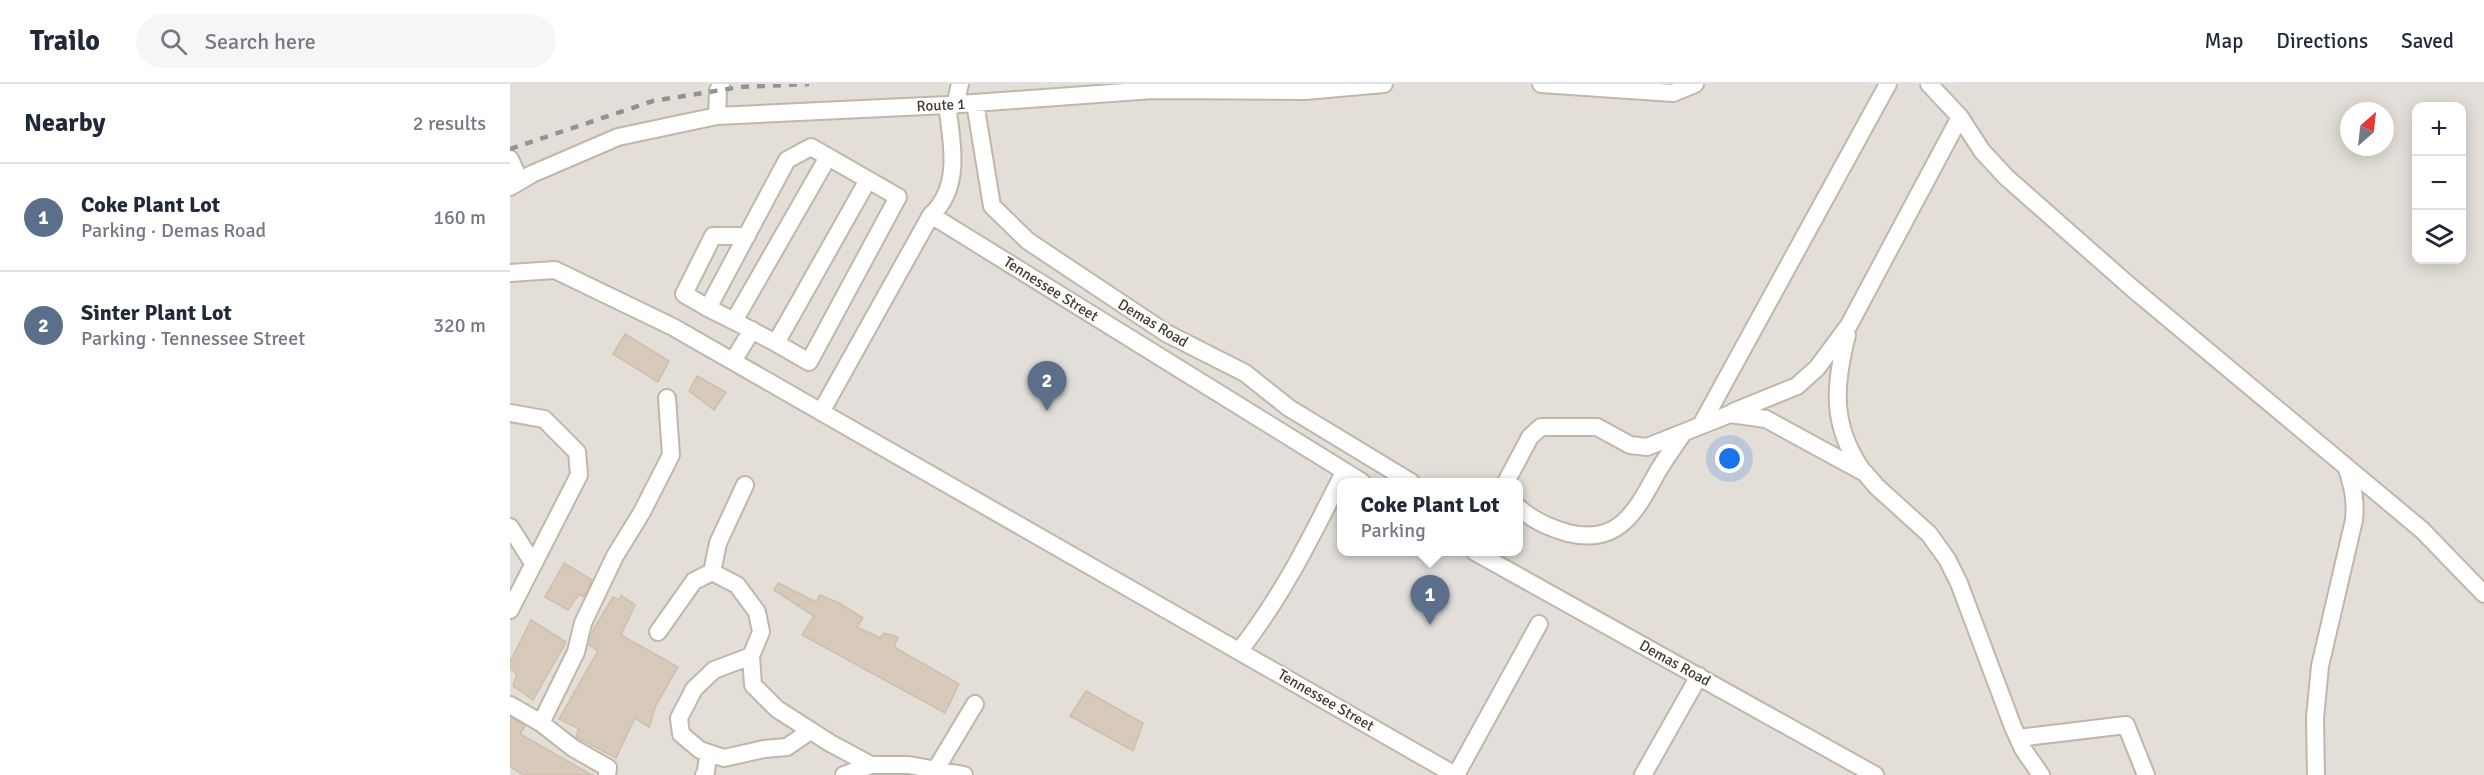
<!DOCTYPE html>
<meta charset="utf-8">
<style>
body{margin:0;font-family:Signika,sans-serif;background:#f6f6f7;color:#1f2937}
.controls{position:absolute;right:18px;top:18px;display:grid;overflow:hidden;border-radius:12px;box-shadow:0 3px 15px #0003}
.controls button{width:54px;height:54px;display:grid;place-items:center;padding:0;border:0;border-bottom:2px solid #e0e1e3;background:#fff;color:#1f2937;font:30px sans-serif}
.compass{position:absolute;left:1830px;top:18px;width:54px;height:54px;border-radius:50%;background:#fff;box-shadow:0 3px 15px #0003;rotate:28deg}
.you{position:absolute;left:1220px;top:375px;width:21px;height:21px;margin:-15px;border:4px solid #fff;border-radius:50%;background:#1a73e8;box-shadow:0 0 0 9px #1a73e833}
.badge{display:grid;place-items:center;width:39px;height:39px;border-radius:50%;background:#0f766e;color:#fff;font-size:20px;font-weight:700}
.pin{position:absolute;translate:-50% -50px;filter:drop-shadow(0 2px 3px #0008)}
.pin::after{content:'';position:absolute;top:32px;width:21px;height:18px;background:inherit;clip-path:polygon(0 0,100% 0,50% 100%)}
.popup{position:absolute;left:827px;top:394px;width:186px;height:78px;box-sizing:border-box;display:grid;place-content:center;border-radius:12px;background:#fff;filter:drop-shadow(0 2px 4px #0005);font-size:20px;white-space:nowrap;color:#747a83}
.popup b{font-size:22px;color:#1f2937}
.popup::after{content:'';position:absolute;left:50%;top:100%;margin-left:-12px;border:12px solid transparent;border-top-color:#fff}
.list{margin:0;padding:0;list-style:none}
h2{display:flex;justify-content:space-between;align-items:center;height:78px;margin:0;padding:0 24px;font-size:26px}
h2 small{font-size:20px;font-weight:400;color:#747a83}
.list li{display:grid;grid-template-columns:39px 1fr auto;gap:18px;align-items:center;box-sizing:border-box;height:108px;padding:0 24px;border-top:2px solid #e0e1e3}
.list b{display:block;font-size:22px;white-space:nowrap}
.list p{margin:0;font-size:20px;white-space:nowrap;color:#747a83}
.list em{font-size:20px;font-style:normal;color:#747a83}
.icon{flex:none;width:33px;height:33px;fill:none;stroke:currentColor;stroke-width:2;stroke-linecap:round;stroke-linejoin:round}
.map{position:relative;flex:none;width:1974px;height:691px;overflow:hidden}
header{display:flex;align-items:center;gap:36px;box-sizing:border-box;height:84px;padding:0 30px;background:#fff;border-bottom:2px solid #e0e1e3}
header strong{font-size:28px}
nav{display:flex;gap:33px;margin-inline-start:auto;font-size:21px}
.search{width:420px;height:54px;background:#f6f6f7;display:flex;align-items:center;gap:15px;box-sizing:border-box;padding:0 21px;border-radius:33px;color:#747a83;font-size:22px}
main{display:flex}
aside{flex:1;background:#fff}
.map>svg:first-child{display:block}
</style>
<header>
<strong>Trailo</strong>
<div class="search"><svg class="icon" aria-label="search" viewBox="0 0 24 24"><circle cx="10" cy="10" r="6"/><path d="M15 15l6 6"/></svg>Search here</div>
<nav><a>Map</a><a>Directions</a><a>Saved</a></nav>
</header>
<main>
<aside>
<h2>Nearby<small>2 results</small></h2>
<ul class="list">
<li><span class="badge" style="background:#5c6f8a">1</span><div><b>Coke Plant Lot</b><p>Parking · Demas Road</p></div><em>160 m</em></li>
<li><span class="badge" style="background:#5c6f8a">2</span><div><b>Sinter Plant Lot</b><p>Parking · Tennessee Street</p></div><em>320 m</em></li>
</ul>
</aside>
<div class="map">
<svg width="1974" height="691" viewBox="0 0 1974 691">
<rect width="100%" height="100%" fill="#f2ece2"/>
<path fill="#e3ded7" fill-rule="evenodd" d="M0,0H1974V691H0ZM1906,22H1952V176H1906ZM1839,27H1875V63H1839ZM832,398H1008V468H832Z"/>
<path fill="#e2dfdb" d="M444,156L511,200L589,246L646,286L681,298L809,389L799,426L747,515L695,530L366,351L338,304L410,164Z
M831,420L832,468H944L1305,668L1300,679L1317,688L1315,691H971L960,685L752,565L826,422Z"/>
<path fill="#d7caba" stroke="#cebfaa" stroke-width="1.5" d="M115,250L159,277L148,298L103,270Z
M187,292L216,308L204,326L179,307Z
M54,479L82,496L74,513L69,510L58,526L35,513Z
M268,499L306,518L310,511L329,519L353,534L347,543L370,554L374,549L388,553L384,563L449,600L435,629L292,551L304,532L264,506Z
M111,511L125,521L111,551L168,583L146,621L139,643L125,634L106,674L66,653L69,645L49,635L88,567L79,561L83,546L103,513L110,516Z
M21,536L56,558L23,616L3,602L7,590L0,585V578Z
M576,607L633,639L623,667L560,632Z
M0,633L15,642L10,650L82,691H14L0,683Z"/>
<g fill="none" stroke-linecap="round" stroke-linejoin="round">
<g stroke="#c0b7a8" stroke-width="20">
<path id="minor" d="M1031,0L1163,9L1185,0
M1419,0L1450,33L1472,67L1496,93L1622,204L1912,446L1974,510
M465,19L482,122L518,157L656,249L735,289L779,324L901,398
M445,21L450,0
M207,32L208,7L211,0
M0,75L10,97
M0,103L22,90L108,53L207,32L437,21L643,6L795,7L874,0
M421,131C452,103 442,58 437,21
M0,189L45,186L163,243L945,691
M198,224L174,210L203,152H237
M224,237L198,224L277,76L301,63L388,113L299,278L266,259L358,96
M1337,251C1324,302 1321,341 1352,386
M266,259L224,237L318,73
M223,277L242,246
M311,328L421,131L852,398
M1223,328L1287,302L1307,284L1339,241L1450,33
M0,329L34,335L67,368L69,391L0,526
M1191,341L1378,0
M996,398L1020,353L1031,343H1087L1120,361L1137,363L1220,330L1256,335L1355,389L1367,403L1419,450L1437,475L1449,499L1503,643L1513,665L1531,691
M1008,423C1022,436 1040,444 1058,449C1110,462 1127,425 1148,387C1156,374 1165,361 1174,348
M0,443L23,479
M965,468L1365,691
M202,488L208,459L235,401
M148,548L184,497L202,488L227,501L247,528L251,548L241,572L243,601L267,625L320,659L361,681
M730,566C773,511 803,450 834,388
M241,572L204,586L184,605L169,634L171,650L190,666L214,674L254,665L277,663L300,647
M0,621L31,639L66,568L73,539L105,472L132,428L161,371L157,314
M31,639L63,664L98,684L97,691
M1508,654L1616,641L1636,691
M426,685L465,620
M194,691L196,688L198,669
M334,691L361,681H399L454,691
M946,691L1029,540
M1133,691L1189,592
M1806,691L1805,634L1810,582L1844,436C1846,417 1843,403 1837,385"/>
</g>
<use href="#minor" stroke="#fff" stroke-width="16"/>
<path stroke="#939393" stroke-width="4.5" stroke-dasharray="8 8" stroke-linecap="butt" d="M0,65L143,17L230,3L299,0"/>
</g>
<g text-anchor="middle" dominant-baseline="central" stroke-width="4.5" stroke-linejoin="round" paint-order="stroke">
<g font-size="15" fill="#433c33" stroke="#fff">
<text transform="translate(431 21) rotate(-3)">Route 1</text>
<text transform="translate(541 205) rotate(32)">Tennessee Street</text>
<text transform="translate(643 239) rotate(31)">Demas Road</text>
<text transform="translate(1165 579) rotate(29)">Demas Road</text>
<text transform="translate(816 616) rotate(30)">Tennessee Street</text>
</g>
</g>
</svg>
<div class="controls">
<button>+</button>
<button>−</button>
<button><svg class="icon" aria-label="layers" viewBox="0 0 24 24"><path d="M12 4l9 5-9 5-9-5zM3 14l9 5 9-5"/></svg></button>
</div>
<svg class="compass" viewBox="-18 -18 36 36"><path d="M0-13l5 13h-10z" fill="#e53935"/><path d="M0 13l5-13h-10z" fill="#747a83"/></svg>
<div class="you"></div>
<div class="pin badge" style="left:920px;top:541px;background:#5c6f8a">1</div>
<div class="popup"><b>Coke Plant Lot</b>Parking</div>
<div class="pin badge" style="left:537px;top:327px;background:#5c6f8a">2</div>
</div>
</main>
